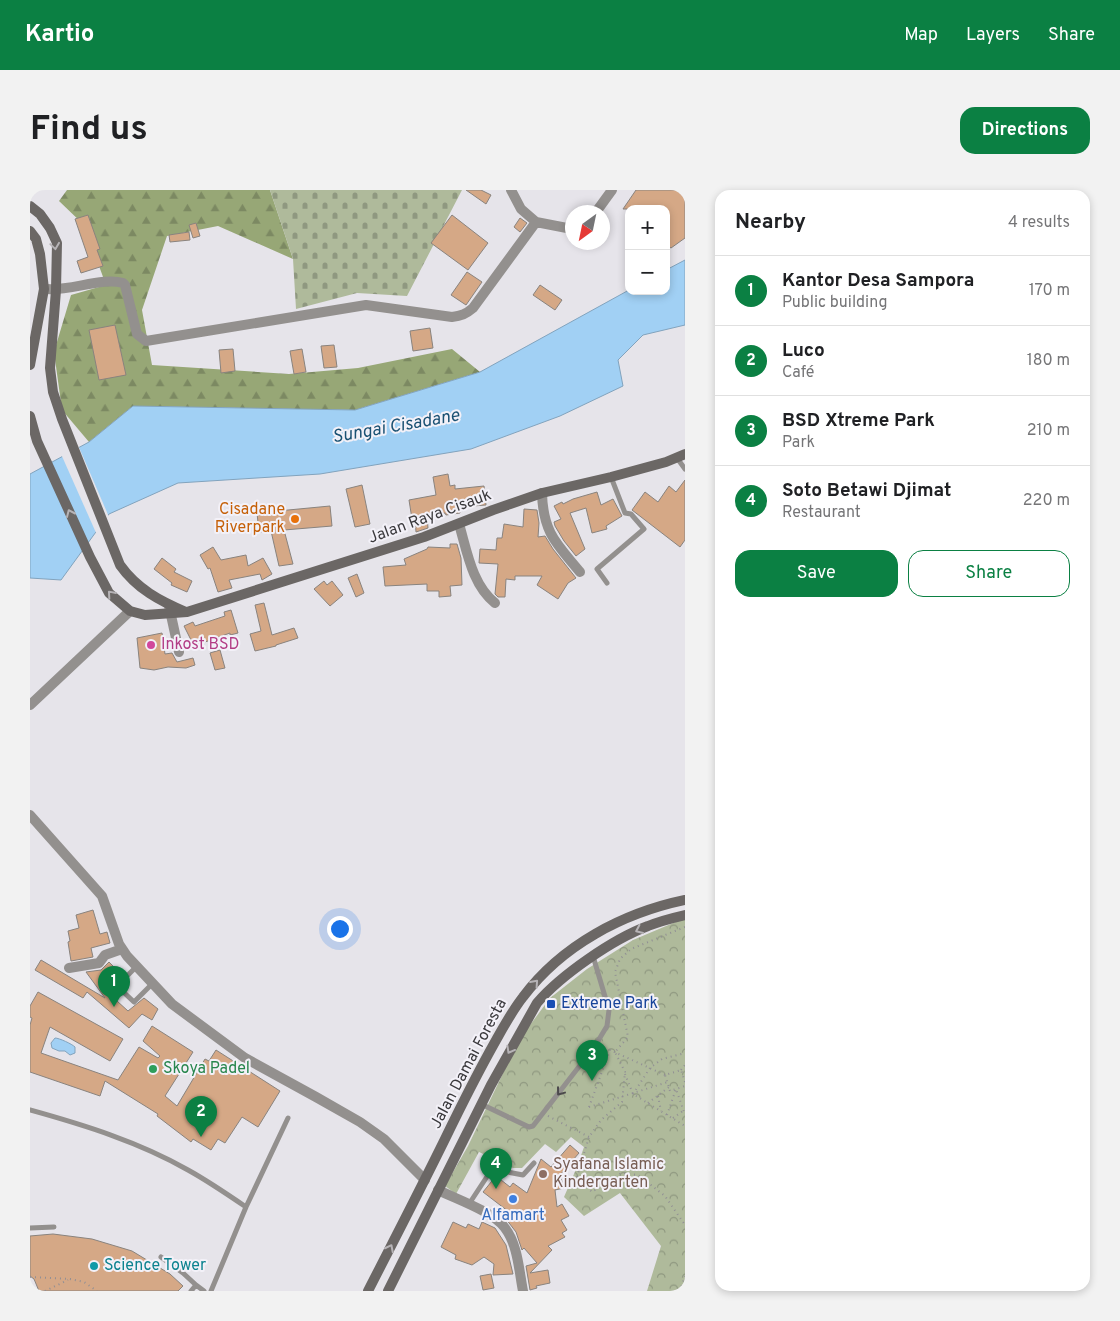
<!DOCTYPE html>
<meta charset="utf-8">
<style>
body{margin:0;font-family:Overpass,sans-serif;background:#f2f2f2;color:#202124}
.controls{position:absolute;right:15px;top:15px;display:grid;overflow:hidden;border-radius:10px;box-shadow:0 2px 8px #0003}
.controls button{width:45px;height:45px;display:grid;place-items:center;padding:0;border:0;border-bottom:1px solid #e0e0e0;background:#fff;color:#202124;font:25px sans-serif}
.compass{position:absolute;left:535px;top:15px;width:45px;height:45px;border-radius:50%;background:#fff;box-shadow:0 2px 8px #0003;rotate:213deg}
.you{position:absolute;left:309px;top:738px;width:18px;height:18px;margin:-12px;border:4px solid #fff;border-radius:50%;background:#1a73e8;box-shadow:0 0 0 8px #1a73e833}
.badge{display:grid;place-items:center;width:32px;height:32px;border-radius:50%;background:#0b8043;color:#fff;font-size:16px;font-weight:700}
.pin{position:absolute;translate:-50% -41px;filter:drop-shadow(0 1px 2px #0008)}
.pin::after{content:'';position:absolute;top:26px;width:18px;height:15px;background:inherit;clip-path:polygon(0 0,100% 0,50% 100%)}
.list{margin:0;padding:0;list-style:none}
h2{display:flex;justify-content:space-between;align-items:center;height:65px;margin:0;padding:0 20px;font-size:21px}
h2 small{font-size:16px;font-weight:400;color:#757577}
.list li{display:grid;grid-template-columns:32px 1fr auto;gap:15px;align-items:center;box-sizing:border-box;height:70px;padding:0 20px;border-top:1px solid #e0e0e0}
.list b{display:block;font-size:19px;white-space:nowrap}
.list p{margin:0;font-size:16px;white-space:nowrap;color:#757577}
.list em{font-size:16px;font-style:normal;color:#757577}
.actions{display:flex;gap:10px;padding:15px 20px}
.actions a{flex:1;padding:11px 0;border:1px solid #0b8043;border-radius:15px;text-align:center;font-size:18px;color:#0b8043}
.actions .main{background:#0b8043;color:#fff}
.map{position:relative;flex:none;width:655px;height:1101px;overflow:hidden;border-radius:15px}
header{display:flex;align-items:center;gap:30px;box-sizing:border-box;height:70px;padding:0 25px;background:#0b8043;color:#fff}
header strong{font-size:24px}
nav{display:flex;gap:28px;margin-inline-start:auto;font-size:18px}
.intro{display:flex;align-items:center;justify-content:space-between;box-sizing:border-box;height:120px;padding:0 30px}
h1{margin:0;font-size:35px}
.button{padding:12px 22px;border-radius:15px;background:#0b8043;color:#fff;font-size:18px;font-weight:700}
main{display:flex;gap:30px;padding:0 30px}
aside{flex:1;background:#fff;border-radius:15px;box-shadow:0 2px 8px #0003}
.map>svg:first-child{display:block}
</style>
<header>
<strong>Kartio</strong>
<nav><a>Map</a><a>Layers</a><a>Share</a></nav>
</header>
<div class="intro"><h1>Find us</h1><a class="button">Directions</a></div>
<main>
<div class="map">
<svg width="655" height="1101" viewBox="0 0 655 1101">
<defs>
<pattern id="forest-firs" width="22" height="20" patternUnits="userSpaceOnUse" patternTransform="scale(1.25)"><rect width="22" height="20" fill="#97a776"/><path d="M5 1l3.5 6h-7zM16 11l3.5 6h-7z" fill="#7c8962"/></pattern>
<pattern id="cemetery-stones" width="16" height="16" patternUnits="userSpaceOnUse" patternTransform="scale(1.25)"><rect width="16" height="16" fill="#afba9b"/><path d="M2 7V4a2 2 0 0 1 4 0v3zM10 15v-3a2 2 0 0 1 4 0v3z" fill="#8f9880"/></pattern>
<pattern id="park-crowns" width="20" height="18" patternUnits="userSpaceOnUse" patternTransform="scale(1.25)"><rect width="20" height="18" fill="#afba9b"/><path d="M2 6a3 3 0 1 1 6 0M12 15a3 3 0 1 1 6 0" fill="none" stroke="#8f9880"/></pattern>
</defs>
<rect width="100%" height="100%" fill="#e6e4ea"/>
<path fill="url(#forest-firs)" d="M37,0H240L263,69L188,36L137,46L112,120L122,175L259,184L328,178L422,159L450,182L325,220L103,216L59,252L32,220L24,162L41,105L76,95L54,35L29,11Z"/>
<path fill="url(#cemetery-stones)" d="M240,0H432L377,106L327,103L266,119L263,69Z"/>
<path fill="url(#park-crowns)" d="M655,728V1101H617L631,1056L590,1003L554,1026L534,1007L547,977L554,957L541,947L526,962L515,954L492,978H483L449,962L426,1004L415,996L438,956L489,850L520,808L557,779L603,750Z"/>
<path fill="#a1d0f4" stroke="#82a3bd" d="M655,70V135L613,145L588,170L593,196L530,226L441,259L290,284L148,293L79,324L31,390L0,388V284L59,252L103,216L325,220L450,182L599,100V101H636V80Z
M25,848C29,848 42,854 45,857V863L40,865L35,861H29L22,858L21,853Z"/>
<path fill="#e6e4ea" d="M48,255L79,327L67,345L31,264Z"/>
<path fill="#d5a886" stroke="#89837e" d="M436,0H451L461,5L456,14Z
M606,0H655V48L641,58L636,55V19H593Z
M58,25L70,59L67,60L73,76L51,83L47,71L58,67L45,29Z
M422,25L458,53L438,80L401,53Z
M490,28L497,33L490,42L484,37Z
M166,33L170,46L163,48L159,35Z
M159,42L160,50L140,52L139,45Z
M437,82L452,92L436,115L421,105Z
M510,95L532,110L525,120L503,105Z
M85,135L96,185L69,190L59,140Z
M400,138L403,158L383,161L380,141Z
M304,155L307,177L294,178L291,156Z
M203,159L205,181L191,183L189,160Z
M272,159L276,182L264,184L260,161Z
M418,284L420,296L425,295V299L454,296L456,315L429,317L430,323L416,325L415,323L397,326L398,338L386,342L385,328L382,329L379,310L406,305L403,287Z
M655,290V350L650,357L602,320L615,302L628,312L639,296L646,302Z
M332,295L340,334L325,337L316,299Z
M567,302L571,315L583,309L592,326L576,336L577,339L562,343L556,318L540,323L555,359L546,366L534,351L525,336L524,332L531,329L524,316L532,312L533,314L543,309Z
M300,316L302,336L254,340L263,374L249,376L241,341L229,342L227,323Z
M494,319L507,320L509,333L508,347L515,346L523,359L546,388L538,393L528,409L507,395L512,386H485V390L476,389L475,407H468L465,404L468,374L449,373L450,359L466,360L467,348H472L474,334L493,337Z
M420,354H427L431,368L432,395L420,396L421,406L409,407V401H397V394L355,396L353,377L376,375L374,369L397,359L398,357L420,358Z
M183,357L191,370L216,365L218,376L233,368L242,384L232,390L230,384L199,390L202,398L188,402L180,378L178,379L170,365Z
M132,368L146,379L144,382L162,391L157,402L141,395L142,393L124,379Z
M327,384L334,403L326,407L318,388Z
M294,391L297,395L302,391L313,405L300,416L284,399Z
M234,413L242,445L264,438L268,448L246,455V456L225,461L220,444L231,441L225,415Z
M201,420L208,443L200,445V443L164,456L154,436L163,432L165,436L195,426L194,422Z
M132,443L135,464L142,463L147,472L163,468L165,475L156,478L138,477L124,480L110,478L107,448Z
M190,460L195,478L185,480L180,463Z
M63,720L70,744L77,742L80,753L61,758L63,767L41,771L38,752L40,751L38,741L49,738L46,725Z
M11,770L75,808L56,782L71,780L79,772L84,777L81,780L88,787L76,801L98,821L114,808L128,819L122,830L112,824L99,838L57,802L53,808L5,780Z
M8,802L93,849L80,871L20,837L11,863L88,890L109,857L128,868L130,866L113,851L122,836L163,862L135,906L147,916L175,869L179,871L186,860L250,901L228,937L212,927L195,953L188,949L181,960L163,949L161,952L127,926L128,924L75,891L70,906L0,882V835L2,828L0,827V816Z
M540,955L549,963L530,985L534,998L525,1000L527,1017L532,1014L539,1026L531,1030L537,1040L532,1043L535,1047L518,1056L522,1060L500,1083L518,1080L520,1093L506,1096L507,1098L500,1100L496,1076L507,1073L494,1058L492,1060L486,1042L476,1029L483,1025L453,1002L466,986L480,997L483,993L497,1003L511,969L521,977Z
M423,1032L436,1038L438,1034L449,1039L452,1032L465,1038L476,1055L483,1084L463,1085L464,1074L454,1067L442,1075L425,1069L426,1065L411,1057Z
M23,1044L62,1049L102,1061L140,1084L153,1096L148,1101H9L4,1089L0,1086V1046Z
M461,1084L464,1098L453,1100L450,1086Z"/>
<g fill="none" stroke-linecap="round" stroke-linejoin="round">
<path stroke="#918f94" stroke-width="2" stroke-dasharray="1 4" stroke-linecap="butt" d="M655,737L601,759L590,769L585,782L598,847L585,862L595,882L592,912L571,930L559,947L547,987L562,1002L591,983L608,985L635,1006L655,1035
M651,880L655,875
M595,884L603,904L655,936
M655,892L651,880L635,885L640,901L655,896
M603,904L620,878L632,869L655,863
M628,906L631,921
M618,913L639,897
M559,917L580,860L635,885
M559,917L638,892
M637,925L646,899L655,925
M518,926L559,947
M643,928L653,921
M0,1087L40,1089L54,1092L67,1101
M15,1101L38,1090
M650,1101L655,1086"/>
<path stroke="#93908e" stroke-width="5" d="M647,268L655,279
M577,393L567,379L614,339L601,324L595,323L581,287
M106,777L87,796L104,812L122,794
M451,914L499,937L503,936L565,856L577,836L579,820L563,766
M0,920C54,935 109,952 158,980C178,991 197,1004 216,1017
M439,1014L462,979L493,985L504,973
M0,1038L24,1037
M131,1067L153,1083L166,1095
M161,1101L166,1095L174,1101
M181,1101L216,1017L258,928"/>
<path stroke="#93908e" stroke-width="10" d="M481,0L491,19L506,32
M566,22L582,0
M17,99C40,101 73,87 93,93L95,95L107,144L116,151L336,115L422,127C431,126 436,124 443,118L506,32L542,39
M512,303C513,343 527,354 550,382
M429,334C437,361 442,395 465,413
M139,416L149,462
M0,515L100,421
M0,625L72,706L89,754L97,766L142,814L215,868L286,907L330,932L354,949L395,990
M39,778L69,773L75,765L92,759
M408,1000C426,1009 464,1022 475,1038C488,1055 489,1081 493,1101"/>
<path stroke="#6b6765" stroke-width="10" d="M0,16L10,24L20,38L27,53L26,100L20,178L23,202L32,229L90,375C107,399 130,411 156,422
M0,41L6,49L10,64L14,99L0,175
M0,226L7,251L60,367L79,403L100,421L115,425L157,422L394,347L463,320L512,303L581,287L636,272L655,264
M338,1101C364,1050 390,1000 415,949C431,916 447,884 465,852C474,836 482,821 493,807C532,755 593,723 655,710
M358,1101L461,895L507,813C531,785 583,749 618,736C630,731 642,728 655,725"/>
</g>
<defs><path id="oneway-chevron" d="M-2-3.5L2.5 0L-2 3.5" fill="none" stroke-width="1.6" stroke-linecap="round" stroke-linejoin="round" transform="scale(1.25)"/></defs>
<g stroke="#b6b3b6">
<use href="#oneway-chevron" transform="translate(25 56) rotate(82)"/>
<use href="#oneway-chevron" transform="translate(40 323) rotate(-114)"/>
<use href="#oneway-chevron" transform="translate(81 404) rotate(-131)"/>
<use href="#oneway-chevron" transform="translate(609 740) rotate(155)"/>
<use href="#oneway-chevron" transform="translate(505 793) rotate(-48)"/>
<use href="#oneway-chevron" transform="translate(480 860) rotate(119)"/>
<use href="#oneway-chevron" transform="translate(360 1058) rotate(-63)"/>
</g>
<use stroke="#4c4a4c" href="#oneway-chevron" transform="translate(530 902) rotate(127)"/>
<circle fill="#e8710a" stroke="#f3f1f8" stroke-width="2" cx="265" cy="329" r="5"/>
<circle fill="#d1479c" stroke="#f3f1f8" stroke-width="2" cx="121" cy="455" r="5"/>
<rect fill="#1a4fb4" stroke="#f3f1f8" stroke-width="2" x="516" y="809" width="10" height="10" rx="2.5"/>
<circle fill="#2e9e5b" stroke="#f3f1f8" stroke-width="2" cx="123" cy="879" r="5"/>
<circle fill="#8d6e63" stroke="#f3f1f8" stroke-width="2" cx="513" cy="984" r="5"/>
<circle fill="#3f7fe0" stroke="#f3f1f8" stroke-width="2" cx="483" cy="1009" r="5"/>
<circle fill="#0f9aa8" stroke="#f3f1f8" stroke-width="2" cx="64" cy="1076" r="5"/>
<g text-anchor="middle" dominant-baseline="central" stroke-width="4" stroke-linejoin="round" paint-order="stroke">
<g font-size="16" fill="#c56008" stroke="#f3f1f8" text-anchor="end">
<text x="255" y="320">Cisadane<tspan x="255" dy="18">Riverpark</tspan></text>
</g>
<g font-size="16" fill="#3a393c" stroke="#f3f1f8">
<text transform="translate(400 327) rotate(-20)">Jalan Raya Cisauk</text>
<text transform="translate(439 874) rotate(-62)">Jalan Damai Foresta</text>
</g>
<g font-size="16" fill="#b23c85" stroke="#f3f1f8" text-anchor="start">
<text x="131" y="455">Inkost BSD</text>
</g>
<g font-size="16" fill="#164399" stroke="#f3f1f8" text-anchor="start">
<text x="531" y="814">Extreme Park</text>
</g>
<g font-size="16" fill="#27864d" stroke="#f3f1f8" text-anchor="start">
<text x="133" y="879">Skoya Padel</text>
</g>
<g font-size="16" fill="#785e54" stroke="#f3f1f8" text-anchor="start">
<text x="523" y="975">Syafana Islamic<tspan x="523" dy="18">Kindergarten</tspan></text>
</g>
<g font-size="16" fill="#366cbe" stroke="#f3f1f8">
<text x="483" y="1026">Alfamart</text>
</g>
<g font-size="16" fill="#0d838f" stroke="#f3f1f8" text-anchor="start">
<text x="74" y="1076">Science Tower</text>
</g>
<g font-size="18" font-style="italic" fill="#1a5173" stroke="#f3f1f8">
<text transform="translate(366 237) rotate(-10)">Sungai Cisadane</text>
</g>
</g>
</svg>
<div class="controls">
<button>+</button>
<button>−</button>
</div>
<svg class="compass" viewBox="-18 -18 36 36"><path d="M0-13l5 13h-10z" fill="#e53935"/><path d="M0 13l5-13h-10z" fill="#757577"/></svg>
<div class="you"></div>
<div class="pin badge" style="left:84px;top:817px">1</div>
<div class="pin badge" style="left:171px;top:947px">2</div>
<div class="pin badge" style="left:562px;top:891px">3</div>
<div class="pin badge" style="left:466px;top:999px">4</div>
</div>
<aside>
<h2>Nearby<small>4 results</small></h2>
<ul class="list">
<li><span class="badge">1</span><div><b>Kantor Desa Sampora</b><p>Public building</p></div><em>170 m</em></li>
<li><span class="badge">2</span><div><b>Luco</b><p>Café</p></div><em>180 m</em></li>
<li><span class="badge">3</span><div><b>BSD Xtreme Park</b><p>Park</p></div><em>210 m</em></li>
<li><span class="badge">4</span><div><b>Soto Betawi Djimat</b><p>Restaurant</p></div><em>220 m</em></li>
</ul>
<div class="actions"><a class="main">Save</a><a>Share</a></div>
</aside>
</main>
